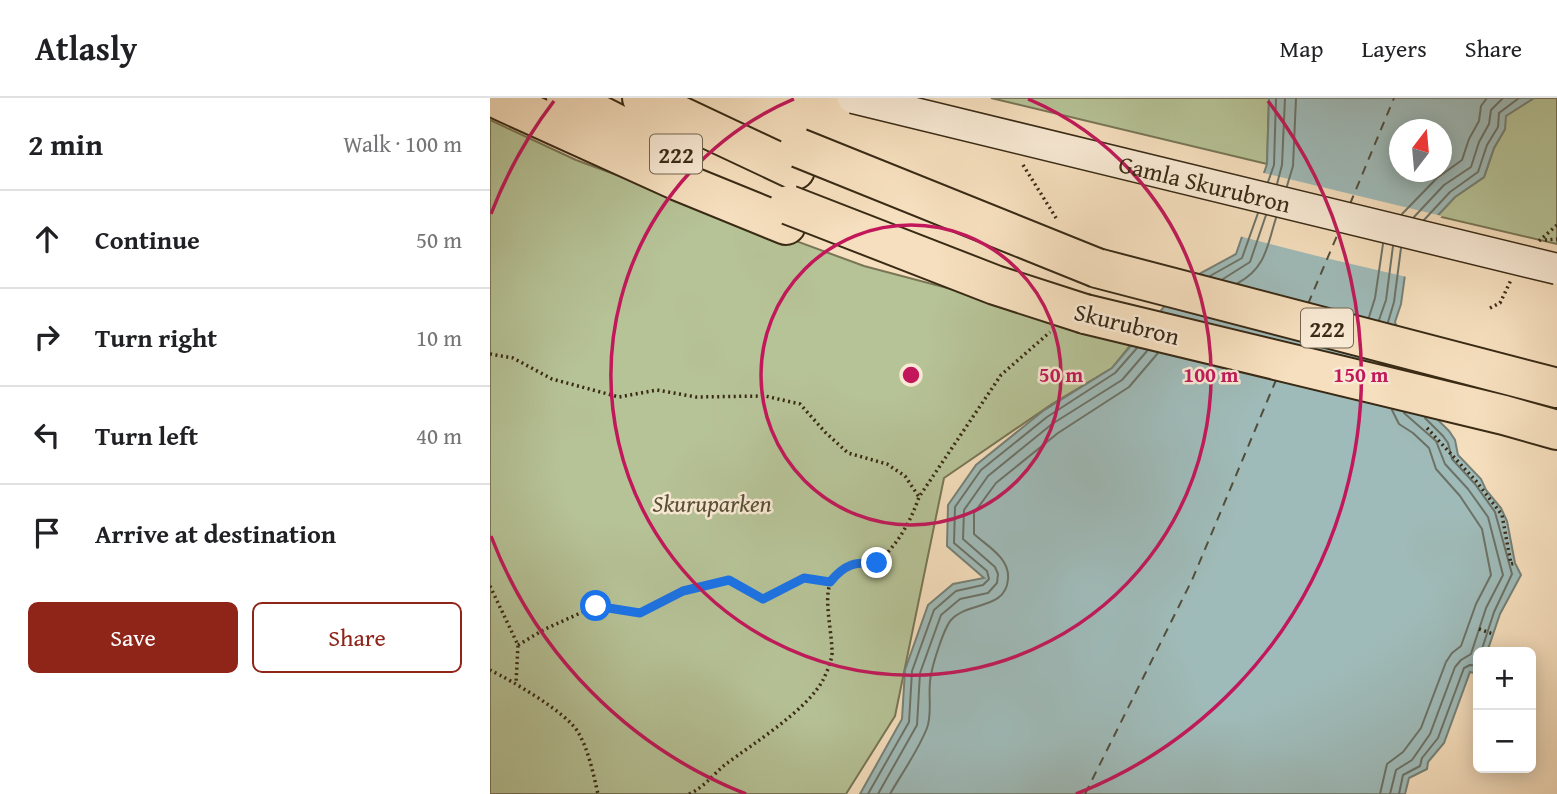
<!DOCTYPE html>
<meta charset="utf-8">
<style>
body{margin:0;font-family:"Gentium Book Plus",serif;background:#f6f6f6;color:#202124}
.controls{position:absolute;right:21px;bottom:21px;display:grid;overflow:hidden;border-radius:10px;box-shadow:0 4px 18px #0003}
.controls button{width:63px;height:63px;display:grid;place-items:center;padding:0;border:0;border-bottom:2px solid #e0e0e0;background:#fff;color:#202124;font:35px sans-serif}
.compass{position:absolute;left:899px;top:21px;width:63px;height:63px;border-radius:50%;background:#fff;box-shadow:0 4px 18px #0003;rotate:16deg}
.stop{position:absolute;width:21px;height:21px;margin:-16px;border:5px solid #1a73e8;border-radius:50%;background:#fff}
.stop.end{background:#1a73e8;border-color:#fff;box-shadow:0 2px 7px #0008}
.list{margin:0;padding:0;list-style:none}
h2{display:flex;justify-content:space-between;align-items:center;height:91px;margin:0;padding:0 28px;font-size:30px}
h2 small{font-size:23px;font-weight:400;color:#757577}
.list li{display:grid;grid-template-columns:46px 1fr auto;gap:21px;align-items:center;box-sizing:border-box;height:98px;padding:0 28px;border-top:2px solid #e0e0e0}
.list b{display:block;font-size:26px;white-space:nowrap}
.list em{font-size:23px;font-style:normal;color:#757577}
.actions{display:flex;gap:14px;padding:21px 28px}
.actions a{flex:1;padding:16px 0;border:2px solid #8f2418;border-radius:10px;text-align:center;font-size:24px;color:#8f2418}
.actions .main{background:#8f2418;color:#fff}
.icon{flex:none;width:38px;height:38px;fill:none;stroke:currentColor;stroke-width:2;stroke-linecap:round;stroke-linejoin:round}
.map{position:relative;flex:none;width:1067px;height:696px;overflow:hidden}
header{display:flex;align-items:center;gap:42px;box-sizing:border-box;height:98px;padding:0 35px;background:#fff;border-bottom:2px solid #e0e0e0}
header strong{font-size:33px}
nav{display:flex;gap:38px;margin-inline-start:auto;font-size:24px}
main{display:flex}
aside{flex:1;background:#fff}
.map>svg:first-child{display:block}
</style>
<header>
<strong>Atlasly</strong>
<nav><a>Map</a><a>Layers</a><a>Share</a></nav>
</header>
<main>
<aside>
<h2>2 min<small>Walk · 100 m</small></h2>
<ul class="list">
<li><svg class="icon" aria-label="ahead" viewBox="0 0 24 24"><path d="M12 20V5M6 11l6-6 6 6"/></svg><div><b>Continue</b></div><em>50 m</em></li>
<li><svg class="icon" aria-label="right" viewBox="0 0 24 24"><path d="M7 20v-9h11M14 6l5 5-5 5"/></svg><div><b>Turn right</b></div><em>10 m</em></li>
<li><svg class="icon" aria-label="left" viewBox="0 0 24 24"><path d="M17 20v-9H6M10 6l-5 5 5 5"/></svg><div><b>Turn left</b></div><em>40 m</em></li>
<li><svg class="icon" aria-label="arrive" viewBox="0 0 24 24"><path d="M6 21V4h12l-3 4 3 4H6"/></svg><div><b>Arrive at destination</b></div></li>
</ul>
<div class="actions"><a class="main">Save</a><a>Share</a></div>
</aside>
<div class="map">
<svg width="1067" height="696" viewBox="0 0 1067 696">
<rect width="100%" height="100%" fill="#f6dfbe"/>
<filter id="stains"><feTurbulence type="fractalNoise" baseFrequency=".00286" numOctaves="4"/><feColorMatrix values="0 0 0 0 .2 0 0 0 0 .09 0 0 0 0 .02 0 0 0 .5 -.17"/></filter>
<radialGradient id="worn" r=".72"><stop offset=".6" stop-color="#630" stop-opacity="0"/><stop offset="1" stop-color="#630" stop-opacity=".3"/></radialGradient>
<path fill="#b6c397" stroke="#787656" stroke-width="2" d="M501,0H779L777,66Z
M1044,0H1067V146L947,118L965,99L994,79L1004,50L1015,31V18Z
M0,22L86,62L374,168L646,240L622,270L562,306L454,380L405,618L356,696H0Z"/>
<path fill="#9fbbb9" stroke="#768177" stroke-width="2" fill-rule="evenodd" d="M779,0H1044L1016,18L1015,31L1004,50L994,79L965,99L919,148L911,206L905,224L941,315L959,333L965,342L968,357L991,381L996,392L1011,410L1017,423L1025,465L1031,477L1010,516L997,554H988V576L980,574L954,645L938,664L937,671L919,680L915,696H370L412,621L415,572L438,507L463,486L494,480L457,448L458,407L486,367L553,313L622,270L696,183L746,156L777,66ZM909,32H951V74H909Z"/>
<path fill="#f6dfbe" d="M770,74L952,118L922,149L917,179L827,158L749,138Z"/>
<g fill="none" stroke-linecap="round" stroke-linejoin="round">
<path stroke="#6c7267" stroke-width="2" d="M778,84L784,67L786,0
M787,86L792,67L795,0
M797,88L803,68L806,0
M912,116L947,80L972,62L979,41L989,23L991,8L997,0
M924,119L954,87L981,69L989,44L999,26L1001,12L1013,0
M934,122L960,94L988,74L997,47L1008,29L1009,15L1029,0
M720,178L752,160L768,115
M733,181L760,164L776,117
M748,185C776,170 777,148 786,120
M879,219L885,200L893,146
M889,222L896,202L903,148
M898,224L904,204L911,150
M935,320L953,338L958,345L962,361L985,386L1005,414L1022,476L1004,514L991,554
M378,696L419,624L422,573L444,512L466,493L493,487L499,481L497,473L464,445L465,409L491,372L557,319L625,275L647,250
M388,696L427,627L430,575L451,517L470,501L498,495L507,485L508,476L505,469L473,441L474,412L498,378L562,326L632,282L657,253
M400,696C412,675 428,653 437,630C443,614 437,594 441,577C443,565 454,530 461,522C478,503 516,512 518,481C520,460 497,448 484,436V415L506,385L568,335L639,289L668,255
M890,696L897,666L913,654L931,630L956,564L962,555L971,548L986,506L1001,477L992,431L970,398L946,371L939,350L923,335L909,326L902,312
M900,696L906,672L922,662L940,636L965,569L971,562L981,556L996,510L1013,477L998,419L978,391L955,366L946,343L914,315
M909,696L913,677L930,668L932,660L948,640L974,570L980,567L988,568"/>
<path stroke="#524e3e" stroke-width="2" stroke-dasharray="9 7" stroke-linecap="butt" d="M860,106L904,0
M818,206L849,133
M595,696L702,482L786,282"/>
<g stroke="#392a15" stroke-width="42">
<path id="motorway" d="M5,0L188,83L296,127
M76,0L168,47
M152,0L305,72
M607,170L1067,290
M595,216L1014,317L1067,332"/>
</g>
<path stroke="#392a15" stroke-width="3.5" stroke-dasharray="2 3.5" stroke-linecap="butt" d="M533,67L568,123
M1055,142L1067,141
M1049,143L1067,127
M1000,210L1010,205L1021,182
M0,256L23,260L62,281L129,299L167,292L206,299L275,298L310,306L335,334L358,355L397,366L415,378L429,399
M937,330L986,383L1012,417L1021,466L1025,465
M0,488L28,547L26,585
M989,531L1003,536
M28,547L55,531L106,508L151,515L193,493L239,482L273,501L314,480L340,484
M0,572C22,583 76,614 88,634C99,653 103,675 108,696
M199,696C215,689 223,676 236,666C264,645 317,612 333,582C337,574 343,560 342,552C340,508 320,462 387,465C408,446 420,425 429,399L511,277L560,234"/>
<use href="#motorway" stroke="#f6dfbe" stroke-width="38"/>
<g stroke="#392a15" stroke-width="33" stroke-linecap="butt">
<g id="secondary-bridge">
<path id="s1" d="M363,0L1067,171"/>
</g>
</g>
<g stroke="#392a15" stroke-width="42" stroke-linecap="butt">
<path id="motorway-bridge" d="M309,50L607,170
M299,107L505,187L595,216"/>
</g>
<use href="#secondary-bridge" stroke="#f9ead5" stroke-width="30"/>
<use href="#motorway-bridge" stroke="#f6dfbe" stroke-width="38"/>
</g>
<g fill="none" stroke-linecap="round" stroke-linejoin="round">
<path stroke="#1a73e8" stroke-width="9" d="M106,508L150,515L193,493L239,482L273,501L314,480L340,484C355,466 364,464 387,465"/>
</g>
<g fill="none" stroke="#c2185b" stroke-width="3.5">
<circle cx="421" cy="277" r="150"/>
<path d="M538 1A300 300 0 1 1 304 1"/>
<path d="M256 696A450 450 0 0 1 1 438M1 116A450 450 0 0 1 64 3M778 3A450 450 0 0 1 586 696"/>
</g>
<g text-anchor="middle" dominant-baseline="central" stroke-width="5" stroke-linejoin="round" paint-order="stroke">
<g fill="#f9ead5" stroke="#73644f" stroke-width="2">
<rect x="160" y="36.5" width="52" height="39" rx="5"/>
<rect x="811" y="210.5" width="52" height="39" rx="5"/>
</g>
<g font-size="23" font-weight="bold" fill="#392a15">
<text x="186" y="56">222</text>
<text x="837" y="230">222</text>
</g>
<g font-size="24" fill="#392a15" stroke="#f9ead5">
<text stroke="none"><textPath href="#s1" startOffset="362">Gamla Skurubron</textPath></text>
<text transform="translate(637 226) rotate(14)">Skurubron</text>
</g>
<g font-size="24" font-style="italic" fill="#585036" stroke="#f9ead5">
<text x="222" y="405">Skuruparken</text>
</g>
</g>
<circle cx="421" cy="277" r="10" fill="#c2185b" stroke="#f9ead5" stroke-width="3.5"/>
<g font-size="21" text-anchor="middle" font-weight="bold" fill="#c2185b" stroke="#f9ead5" stroke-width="5" stroke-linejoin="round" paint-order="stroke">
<text x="571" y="284">50 m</text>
<text x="721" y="284">100 m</text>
<text x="871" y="284">150 m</text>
</g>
<rect width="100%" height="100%" filter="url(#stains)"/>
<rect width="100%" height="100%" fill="url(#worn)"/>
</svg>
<div class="controls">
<button>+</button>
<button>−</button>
</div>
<svg class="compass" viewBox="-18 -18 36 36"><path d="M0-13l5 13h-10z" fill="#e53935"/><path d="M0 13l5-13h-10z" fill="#757577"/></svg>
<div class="stop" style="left:106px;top:508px"></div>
<div class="stop end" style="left:387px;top:465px"></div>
</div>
</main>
